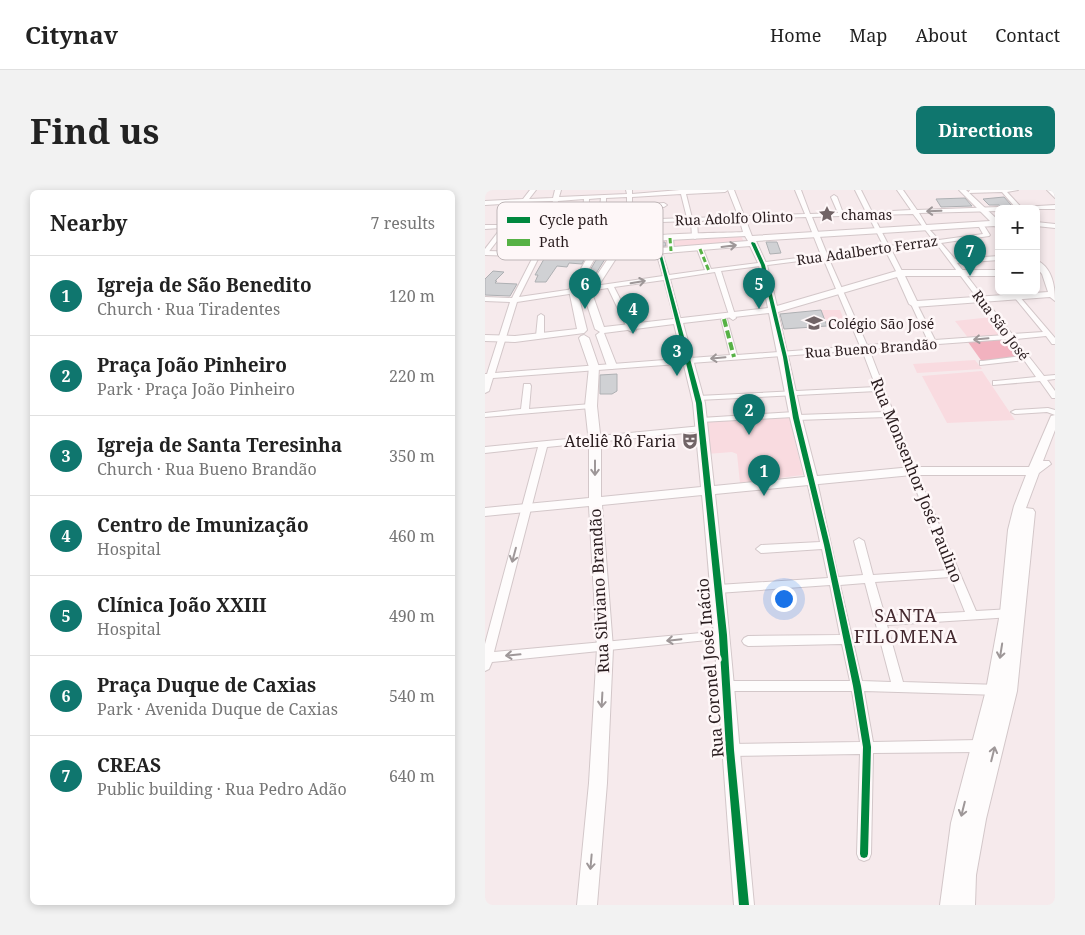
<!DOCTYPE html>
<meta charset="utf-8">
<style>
body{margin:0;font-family:"Noto Serif",serif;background:#f2f2f2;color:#222}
.controls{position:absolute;right:15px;top:15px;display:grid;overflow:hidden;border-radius:8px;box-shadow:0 2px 8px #0003}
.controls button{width:45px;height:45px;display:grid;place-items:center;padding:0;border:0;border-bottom:1px solid #e0e0e0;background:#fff;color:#222;font:25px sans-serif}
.you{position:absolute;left:298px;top:408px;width:18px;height:18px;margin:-12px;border:4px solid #fff;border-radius:50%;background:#1a73e8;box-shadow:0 0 0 8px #1a73e833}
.badge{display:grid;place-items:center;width:32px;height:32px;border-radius:50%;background:#0f766e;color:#fff;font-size:16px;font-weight:700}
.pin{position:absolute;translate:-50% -41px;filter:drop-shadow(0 1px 2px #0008)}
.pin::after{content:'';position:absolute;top:26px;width:18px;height:15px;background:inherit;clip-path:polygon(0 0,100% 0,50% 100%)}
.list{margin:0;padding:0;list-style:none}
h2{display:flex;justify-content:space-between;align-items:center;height:65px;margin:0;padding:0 20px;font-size:21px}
h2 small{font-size:16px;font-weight:400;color:#767676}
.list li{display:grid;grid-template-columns:32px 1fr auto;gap:15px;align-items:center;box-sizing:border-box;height:80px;padding:0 20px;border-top:1px solid #e0e0e0}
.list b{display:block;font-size:19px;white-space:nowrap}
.list p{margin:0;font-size:16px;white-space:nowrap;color:#767676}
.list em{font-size:16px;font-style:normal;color:#767676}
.map{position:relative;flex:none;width:570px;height:715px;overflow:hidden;border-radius:8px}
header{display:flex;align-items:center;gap:30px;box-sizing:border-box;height:70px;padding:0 25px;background:#fff;border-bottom:1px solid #e0e0e0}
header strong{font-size:24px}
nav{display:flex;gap:28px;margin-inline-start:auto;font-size:18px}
.intro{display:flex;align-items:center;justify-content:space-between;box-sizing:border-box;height:120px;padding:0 30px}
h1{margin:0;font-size:35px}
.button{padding:12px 22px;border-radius:8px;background:#0f766e;color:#fff;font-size:18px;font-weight:700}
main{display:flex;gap:30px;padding:0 30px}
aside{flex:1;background:#fff;border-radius:8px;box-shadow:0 2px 8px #0003}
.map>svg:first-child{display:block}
</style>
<header>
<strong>Citynav</strong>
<nav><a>Home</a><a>Map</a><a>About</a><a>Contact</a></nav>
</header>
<div class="intro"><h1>Find us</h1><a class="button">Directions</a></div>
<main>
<aside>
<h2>Nearby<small>7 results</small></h2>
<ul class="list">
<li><span class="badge">1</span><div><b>Igreja de São Benedito</b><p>Church · Rua Tiradentes</p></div><em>120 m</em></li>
<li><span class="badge">2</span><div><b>Praça João Pinheiro</b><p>Park · Praça João Pinheiro</p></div><em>220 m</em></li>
<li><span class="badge">3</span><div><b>Igreja de Santa Teresinha</b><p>Church · Rua Bueno Brandão</p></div><em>350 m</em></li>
<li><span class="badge">4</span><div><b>Centro de Imunização</b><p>Hospital</p></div><em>460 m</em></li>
<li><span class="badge">5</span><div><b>Clínica João XXIII</b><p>Hospital</p></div><em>490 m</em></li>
<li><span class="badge">6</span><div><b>Praça Duque de Caxias</b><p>Park · Avenida Duque de Caxias</p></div><em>540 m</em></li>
<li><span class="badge">7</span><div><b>CREAS</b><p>Public building · Rua Pedro Adão</p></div><em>640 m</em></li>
</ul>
</aside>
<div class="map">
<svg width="570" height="715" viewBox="0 0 570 715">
<rect width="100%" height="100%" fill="#f6eaec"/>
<path fill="#f9dbe0" d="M256,46L259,52L143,62L115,61L142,53Z
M336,120H355L361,135L342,136Z
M507,127L522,146L484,149L470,131Z
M490,170L497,179L432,183L428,174Z
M497,181L530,230L462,233L437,186Z
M298,223L304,226L318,285L255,293L252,264L247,262L222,264L219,227Z"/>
<path fill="#f2b2bf" d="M525,147L541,168L498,173L483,152Z"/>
<path fill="#d0d1d4" stroke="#aeb0b3" d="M519,7L527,16L518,18L514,15H504L498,9Z
M480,8L487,16L456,17L451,9Z
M180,52L181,56L140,59L141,55L145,54Z
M281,52H292L296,63L285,64Z
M59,69L99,70L97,74L84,73L82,77L72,76L61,92H50L53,85H50Z
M120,69L105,93L96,96L111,70Z
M8,81L19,82L10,91H12L10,93L32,94L25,106L0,105V89Z
M336,120L342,136L299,139L295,124Z
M132,184V201L127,204H115V185Z"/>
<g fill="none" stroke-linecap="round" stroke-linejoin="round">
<g stroke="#d3c7c9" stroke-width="2">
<path id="street" d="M45,0H51L44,9L68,8L70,0H76L74,7L142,4L141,0H147V4L195,0H243L240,2L201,4L207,28L320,24L310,0H316L325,24L353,23L346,7L349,5L352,7L358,23L381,22L370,0H376L387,22L426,20L412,0H418L432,20L514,17L516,19H514V21L434,23L443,38L454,50L498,44L493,35L498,34L505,45L504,46L456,53L470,69L514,66V70L472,73L527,144L558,142L530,108L529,107L532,105L534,106L570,148V154H567L561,146L530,149L559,186L570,185V189L562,190L570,201V208H567L555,191L508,195V191H511L551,187L539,170L495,175V171H498L536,166L523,149L384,159L431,281L491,421L527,419L531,420L532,423L531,426L527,427L402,435L418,492L515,495L519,496L521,500L519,504L515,505L379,501L388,552L494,550L499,552L500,556L499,560L494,562L388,563L386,664L384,669L379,671L374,669L372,664L375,564L245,566L240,564L239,560L240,556L245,554L375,552L367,501H241L237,500L235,496L237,492L241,491H365L357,454L263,456L259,454L257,451L259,448L263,446L355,445L345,395L233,403L229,402L228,399L229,396L233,395L343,388L337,359L276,363L271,359L276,355L335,352L322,291L327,288L332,291L353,387L378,385L369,351L374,348L379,351L388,385L463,380L402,227L311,230H308V227L216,232L212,230L216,228L310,222H313V225L400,222L392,201L213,210L209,208L213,206L391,197L377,160L8,188L4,201L0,203V184H2L25,112L0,111V107L27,108L52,59L61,37L22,38L2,64L0,65V59L16,38L0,39V35H19L36,13L0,15V11L38,9ZM196,4L202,28L147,30V18L179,17L182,15L179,13L147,15V7ZM142,7V30L103,32L104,9L116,8L115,17L118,19L121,17V8ZM99,9L97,32L67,33L73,11ZM68,11L62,33L25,34L41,12ZM428,24L448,50L404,56L388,25ZM383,25L399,57L342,64L327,27ZM321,27L336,65L226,79L218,59L215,57L212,59L220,80L184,85L177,62L174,60L171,62L178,86L34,107L58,59L66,36L142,34V50L145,52L148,50L147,33L206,31L207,47L210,49L213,47L212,31ZM451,53L520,145L450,150L432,114L429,112L426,114L443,151L382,155L343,67L400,60L412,83L415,85L418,83L406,59ZM338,68L375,156L252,165L242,129L239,127L236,129L245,165L10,183L32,112L123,98L143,140L147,142L151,140L129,97L179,90L190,131L193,133L196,131L185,89L230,82L245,128L248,130L251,128L236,81ZM466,387L480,422L400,426L390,392ZM380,393L406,492L377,491L355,395Z
M485,0H533L522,2L536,17L570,15V19H521L530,17L517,2L483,3Z
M562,0H568L570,3V8Z
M185,46L188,48L189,61L186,63L183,61L182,48Z
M56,124L59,126V146L55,148L51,146L53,126Z
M39,194H45L46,196L44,219L106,214L110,216L106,218L0,227V223L36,219Z
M563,218L570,220V225L562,222L530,224L526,222L530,220Z
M217,236L220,237V241L62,257L9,462L238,441L242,442L244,445L242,448L7,472L4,479L0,481V454L53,257L0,263V257Z"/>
</g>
<g stroke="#d3c7c9" stroke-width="2">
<path id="secondary" d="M243,0H249L267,46L505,31L474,0H481L514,31V38L509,36L271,51L282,75L292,116L415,80H514V86H420L432,111L563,102L557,84L551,77V70C567,77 570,95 570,111L565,107L429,117L424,114L412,87L293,122L317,228L332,286L427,277H544L566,226L570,225V240L558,271H564L566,274L554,283L541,318L548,319L550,322L532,501L501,629L491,685L490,715H455L466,633L501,500L515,423L523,340L529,316L541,285H427L230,304C245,441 256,578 269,715H249C238,578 230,442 217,305L117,315L128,458L122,593L112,715H92L104,593L112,458L104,316L0,326V318L104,308V253L100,216L104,177L94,148L96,146L99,145L104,148L114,177L112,216L116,253V307L216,297L208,213L189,134L119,143L132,176L127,179L122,176L111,145L115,142L110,139L98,102L106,94L124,67L110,68L92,100L102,140L99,143L30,152L0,151V145L30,146L92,139L84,100L102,68L0,65V61L105,63C125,41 225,44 258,42L254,28ZM260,46L263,51L114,63L117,59L145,52ZM265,56L274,75L283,118L119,137L107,103L112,98L132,67ZM284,123L305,228L320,287L229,296L220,213L198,133Z
M551,32L570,34V38L551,36Z"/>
</g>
<use href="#street" fill="#fefcfc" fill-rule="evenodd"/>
<use href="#secondary" fill="#fefcfc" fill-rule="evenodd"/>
<path stroke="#56b145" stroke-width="3" stroke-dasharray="5.5 3" stroke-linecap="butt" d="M185,48L186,61
M215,59L224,81"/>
<path stroke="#56b145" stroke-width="4" stroke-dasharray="8 4" stroke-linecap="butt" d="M239,129L249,167"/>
<g stroke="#fef7f8" stroke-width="3">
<path id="cycleway" d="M267,52L270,53L280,75L302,167L314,228L345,355L376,496L386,557L383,664L382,667L379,668L376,667L375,664L378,557L368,496L339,355L308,228L298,167L276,75L266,53Z
M173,61L176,62L217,213L242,445L249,560L264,715H254L241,560L234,445L211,213Z"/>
</g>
<use href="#cycleway" fill="#00873e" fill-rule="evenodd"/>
</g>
<defs><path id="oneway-shaft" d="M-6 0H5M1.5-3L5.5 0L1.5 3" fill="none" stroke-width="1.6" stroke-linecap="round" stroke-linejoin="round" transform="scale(1.25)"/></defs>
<g stroke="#9e9798">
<use href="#oneway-shaft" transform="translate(449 21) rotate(178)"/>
<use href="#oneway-shaft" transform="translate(244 56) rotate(-7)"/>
<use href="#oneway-shaft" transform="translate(153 92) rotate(-9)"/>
<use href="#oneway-shaft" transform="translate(496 149) rotate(175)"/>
<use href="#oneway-shaft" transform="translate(233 168) rotate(175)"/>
<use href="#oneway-shaft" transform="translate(110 278) rotate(90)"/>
<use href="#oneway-shaft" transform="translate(29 365) rotate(105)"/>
<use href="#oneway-shaft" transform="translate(189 450) rotate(174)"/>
<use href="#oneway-shaft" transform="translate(516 461) rotate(99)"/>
<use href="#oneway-shaft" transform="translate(28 465) rotate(175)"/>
<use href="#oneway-shaft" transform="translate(117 510) rotate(93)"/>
<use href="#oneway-shaft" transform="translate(508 564) rotate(-76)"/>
<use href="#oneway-shaft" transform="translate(478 619) rotate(104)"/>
<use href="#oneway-shaft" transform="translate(106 672) rotate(95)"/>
</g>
<defs>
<g id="sight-bare" transform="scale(1.35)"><path d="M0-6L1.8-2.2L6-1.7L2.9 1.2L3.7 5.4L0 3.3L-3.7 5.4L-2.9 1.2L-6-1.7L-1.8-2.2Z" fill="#716466" stroke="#fef7f8" stroke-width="2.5" paint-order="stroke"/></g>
<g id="school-bare" transform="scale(1.35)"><path d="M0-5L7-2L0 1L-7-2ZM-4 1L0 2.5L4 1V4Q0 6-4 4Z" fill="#716466" stroke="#fef7f8" stroke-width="2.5" paint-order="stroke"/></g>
<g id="theatre-bare" transform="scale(1.35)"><path d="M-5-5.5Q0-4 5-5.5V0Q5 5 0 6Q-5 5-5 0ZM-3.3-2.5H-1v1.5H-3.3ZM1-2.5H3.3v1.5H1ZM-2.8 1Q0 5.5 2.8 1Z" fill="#716466" stroke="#fef7f8" stroke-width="2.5" paint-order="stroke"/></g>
</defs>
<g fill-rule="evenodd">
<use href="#sight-bare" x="342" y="24"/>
<use href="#school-bare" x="329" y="133"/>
<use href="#theatre-bare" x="205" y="251"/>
</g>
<g text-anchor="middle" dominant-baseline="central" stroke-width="5" stroke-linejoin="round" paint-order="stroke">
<g font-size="14" fill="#291c1e" stroke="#fef7f8" text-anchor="start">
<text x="356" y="24">chamas</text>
<text x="343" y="133">Colégio São José</text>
</g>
<g font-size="14" fill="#291c1e" stroke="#fef7f8">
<text transform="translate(249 28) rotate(-2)">Rua Adolfo Olinto</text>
<text transform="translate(382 60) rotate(-8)">Rua Adalberto Ferraz</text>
<text transform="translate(516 135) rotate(53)">Rua São José</text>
<text transform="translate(386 158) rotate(-4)">Rua Bueno Brandão</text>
</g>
<g font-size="16" fill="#291c1e" stroke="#fef7f8" text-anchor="end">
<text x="191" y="251">Ateliê Rô Faria</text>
</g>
<g font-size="16" fill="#291c1e" stroke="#fef7f8">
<text transform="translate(432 290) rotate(68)">Rua Monsenhor José Paulino</text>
<text transform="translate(114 401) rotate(-93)">Rua Silviano Brandão</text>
<text transform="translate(225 478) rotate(-95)">Rua Coronel José Inácio</text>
</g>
<g font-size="18" letter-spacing="1" fill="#43282e" stroke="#fef7f8">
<text x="421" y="425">SANTA<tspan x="421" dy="21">FILOMENA</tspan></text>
</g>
</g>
<rect x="12" y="12" width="166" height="58" rx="8" fill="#fef7f8" stroke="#beb5b7" stroke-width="1"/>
<rect x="22" y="27" width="23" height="6" fill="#00873e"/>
<rect x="22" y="49" width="23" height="7" fill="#56b145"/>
<g font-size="14" fill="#291c1e">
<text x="54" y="35">Cycle path</text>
<text x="54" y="57">Path</text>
</g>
</svg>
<div class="controls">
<button>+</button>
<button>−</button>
</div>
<div class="you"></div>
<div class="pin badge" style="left:279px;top:306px">1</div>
<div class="pin badge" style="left:264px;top:245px">2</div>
<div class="pin badge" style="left:192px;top:186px">3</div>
<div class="pin badge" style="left:148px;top:144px">4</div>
<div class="pin badge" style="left:274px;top:119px">5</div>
<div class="pin badge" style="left:100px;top:119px">6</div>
<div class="pin badge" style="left:485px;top:86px">7</div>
</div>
</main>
